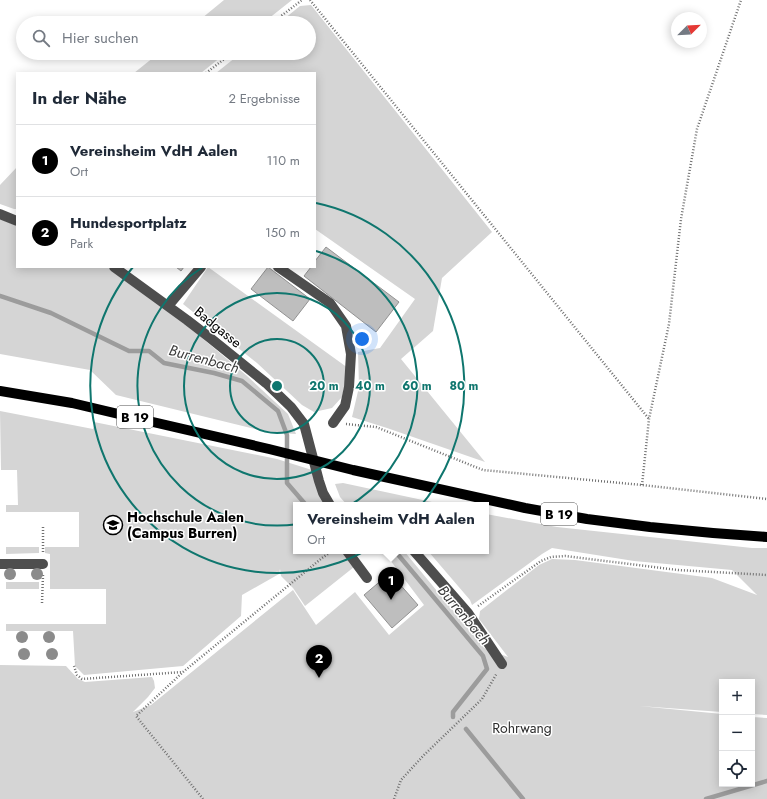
<!DOCTYPE html>
<html lang="de">
<meta charset="utf-8">
<style>
body{margin:0;font-family:Jost,sans-serif;background:#f2f2f3;color:#1f2937}
.controls{position:absolute;right:12px;bottom:12px;display:grid;overflow:hidden;border-radius:0px;box-shadow:0 2px 10px #0003}
.controls button{width:36px;height:36px;display:grid;place-items:center;padding:0;border:0;border-bottom:1px solid #e0e1e3;background:#fff;color:#1f2937;font:20px sans-serif}
.compass{position:absolute;left:671px;top:12px;width:36px;height:36px;border-radius:50%;background:#fff;box-shadow:0 2px 10px #0003;rotate:66deg}
.you{position:absolute;left:362px;top:339px;width:14px;height:14px;margin:-10px;border:3px solid #fff;border-radius:50%;background:#1a73e8;box-shadow:0 0 0 6px #1a73e833}
.badge{display:grid;place-items:center;width:26px;height:26px;border-radius:50%;background:#000;color:#fff;font-size:13px;font-weight:700}
.pin{position:absolute;translate:-50% -33px;filter:drop-shadow(0 1px 2px #0008)}
.pin::after{content:'';position:absolute;top:21px;width:14px;height:12px;background:inherit;clip-path:polygon(0 0,100% 0,50% 100%)}
.popup{position:absolute;left:293px;top:502px;width:196px;height:52px;box-sizing:border-box;display:grid;place-content:center;border-radius:0px;background:#fff;filter:drop-shadow(0 1px 3px #0005);font-size:13px;white-space:nowrap;color:#747a83}
.popup b{font-size:15px;color:#1f2937}
.popup::after{content:'';position:absolute;left:50%;top:100%;margin-left:-8px;border:8px solid transparent;border-top-color:#fff}
.list{margin:0;padding:0;list-style:none}
h2{display:flex;justify-content:space-between;align-items:center;height:52px;margin:0;padding:0 16px;font-size:17px}
h2 small{font-size:13px;font-weight:400;color:#747a83}
.list li{display:grid;grid-template-columns:26px 1fr auto;gap:12px;align-items:center;box-sizing:border-box;height:72px;padding:0 16px;border-top:1px solid #e0e1e3}
.list b{display:block;font-size:15px;white-space:nowrap}
.list p{margin:0;font-size:13px;white-space:nowrap;color:#747a83}
.list em{font-size:13px;font-style:normal;color:#747a83}
.icon{flex:none;width:22px;height:22px;fill:none;stroke:currentColor;stroke-width:2;stroke-linecap:round;stroke-linejoin:round}
.map{position:relative;flex:none;width:767px;height:799px;overflow:hidden}
.search{position:absolute;background:#fff;box-shadow:0 2px 10px #0003;left:16px;top:16px;width:300px;height:44px;display:flex;align-items:center;gap:10px;box-sizing:border-box;padding:0 14px;border-radius:22px;color:#747a83;font-size:15px}
.panel{position:absolute;background:#fff;box-shadow:0 2px 10px #0003;left:16px;top:72px;width:300px;height:196px;border-radius:0px}
.map>svg:first-child{display:block}
</style>
<div class="map">
<svg width="767" height="799" viewBox="0 0 767 799">
<rect width="100%" height="100%" fill="#fff"/>
<path fill="#d5d5d5" d="M224,0H292L263,23H196Z
M311,5L492,232L442,278L433,331L401,359L485,462L387,428L352,417L359,387L358,352L380,348L415,299L315,229V73H216L241,53H309V23H279L300,6Z
M159,53H226L201,73H134Z
M17,167V209H14L0,204V185Z
M0,219L17,226V267H107L164,306L246,375L288,414L296,434L267,432L116,395L90,370L0,354Z
M208,267L348,368L342,397L332,408L314,412L302,405L257,363L183,304Z
M0,411L93,429L94,422L277,459L312,470L327,505H296V551H344L354,567L305,606L293,588L281,576L280,569L279,574L242,595L241,616L183,666L84,675L75,666L73,631H6V624H106V589H50V554L45,553V547H79V512H6V505H18L17,470H1Z
M343,483L446,505H347L340,497L335,484Z
M486,514L557,527L752,548H767V715L752,714V682H722V712L639,706L722,714V784H752V717L767,718V799H0V665L66,666L78,679L85,682L152,677L154,681L155,688L148,697L133,712L151,705L293,590L316,625L355,592L389,635L424,605L384,552L377,551H404L484,648L508,657L479,619L480,611L539,565L552,559L575,560L712,578L757,595L732,570L634,561L552,548L542,554L472,605L470,600L428,551H486Z
M6,547H39V553L6,554Z
M6,582H39V589H6Z"/>
<g fill="none" stroke-linecap="round" stroke-linejoin="round">
<path stroke="#9c9c9c" stroke-width="4.5" d="M0,296L51,313L129,351H149L164,363L214,373L242,381L278,411L287,435V483L306,505
M395,551L483,656L487,669L453,712V717
M466,729L523,799
M706,799L767,781"/>
</g>
<path fill="#bebebe" stroke="#929292" d="M326,247L399,302L376,332L304,276L311,267H315V261Z
M176,267H184L181,271Z
M268,267L310,299L293,321L251,289Z
M390,573L418,605L392,628L364,595Z"/>
<g fill="none" stroke-linecap="round" stroke-linejoin="round">
<path stroke="#707070" stroke-width="2.5" stroke-dasharray="1 2" stroke-linecap="butt" d="M310,0L649,419
M272,23L302,0
M206,73L232,53
M346,424L376,427L483,470L642,485L767,499
M642,485L649,419L669,324L681,219L697,129L741,0
M43,552V526
M42,603L43,575
M478,606L541,561L551,557L565,556L678,570L767,575
M74,666L77,675L82,679L183,672
M203,799L136,716L183,672L322,558L332,551
M394,799L401,780L423,756L482,699L497,673"/>
<path stroke="#4e4e4e" stroke-width="10" d="M0,214L17,221
M114,267L187,320L209,337L266,383L291,407L304,424L319,481L323,493L330,505
M278,267L330,303L346,326L351,354L349,387L345,406L333,423
M168,306L201,267
M347,551L367,578
M414,551L468,613L502,664
M0,564H43"/>
<path stroke="#000" stroke-width="10" d="M0,391L72,403L127,416L269,449L353,470L525,508L587,519L650,527L713,533L767,537"/>
</g>
<g fill="#8b8b8b">
<circle cx="10" cy="574" r="6"/>
<circle cx="37" cy="574" r="6"/>
<circle cx="22" cy="637" r="6"/>
<circle cx="49" cy="637" r="6"/>
<circle cx="24" cy="654" r="6"/>
<circle cx="52" cy="654" r="6"/>
</g>
<g fill="none" stroke="#0f766e" stroke-width="2">
<circle cx="277" cy="386" r="47"/>
<circle cx="277" cy="386" r="93"/>
<path d="M316 251A140 140 0 1 1 203 267"/>
<path d="M316 203A187 187 0 1 1 133 267"/>
</g>
<defs>
<g id="university-ring" transform="scale(1)"><circle r="9.5" fill="#fff" stroke="#000" stroke-width="1.5"/><path d="M0-5L7-2L0 1L-7-2ZM-4 1L0 2.5L4 1V4Q0 6-4 4Z" fill="#000"/></g>
</defs>
<g fill-rule="evenodd">
<use href="#university-ring" x="113" y="525"/>
</g>
<g text-anchor="middle" dominant-baseline="central" stroke-width="3" stroke-linejoin="round" paint-order="stroke">
<g fill="#fff" stroke="#4c4c4c" stroke-width="1">
<rect x="117" y="406" width="36" height="22" rx="3"/>
<rect x="541" y="503" width="36" height="22" rx="3"/>
</g>
<g font-size="13" font-weight="bold" fill="#000">
<text x="135" y="417">B 19</text>
<text x="559" y="514">B 19</text>
</g>
<g font-size="14" fill="#000" stroke="#fff">
<text transform="translate(218 327) rotate(39)">Badgasse</text>
</g>
<g font-size="14" font-weight="bold" fill="#000" stroke="#fff" text-anchor="start">
<text x="127" y="517">Hochschule Aalen<tspan x="127" dy="16">(Campus Burren)</tspan></text>
</g>
<g font-size="14" fill="#2c2c2c" stroke="#fff">
<text x="522" y="728">Rohrwang</text>
</g>
<g font-size="15" font-style="italic" fill="#3d3d3d" stroke="#fff">
<text transform="translate(204 359) rotate(15)">Burrenbach</text>
<text transform="translate(464 615) rotate(50)">Burrenbach</text>
</g>
</g>
<circle cx="277" cy="386" r="6" fill="#0f766e" stroke="#fff" stroke-width="2"/>
<g font-size="12" text-anchor="middle" font-weight="bold" fill="#0f766e" stroke="#fff" stroke-width="3" stroke-linejoin="round" paint-order="stroke">
<text x="324" y="390">20 m</text>
<text x="370" y="390">40 m</text>
<text x="417" y="390">60 m</text>
<text x="464" y="390">80 m</text>
</g>
</svg>
<div class="controls">
<button>+</button>
<button>−</button>
<button><svg class="icon" aria-label="locate" viewBox="0 0 24 24"><circle cx="12" cy="12" r="6"/><path d="M12 2v4M12 18v4M2 12h4M18 12h4"/></svg></button>
</div>
<svg class="compass" viewBox="-18 -18 36 36"><path d="M0-13l5 13h-10z" fill="#e53935"/><path d="M0 13l5-13h-10z" fill="#747a83"/></svg>
<div class="you"></div>
<div class="pin badge" style="left:391px;top:600px">1</div>
<div class="popup"><b>Vereinsheim VdH Aalen</b>Ort</div>
<div class="pin badge" style="left:319px;top:678px">2</div>
<div class="search"><svg class="icon" aria-label="search" viewBox="0 0 24 24"><circle cx="10" cy="10" r="6"/><path d="M15 15l6 6"/></svg>Hier suchen</div>
<section class="panel">
<h2>In der Nähe<small>2 Ergebnisse</small></h2>
<ul class="list">
<li><span class="badge">1</span><div><b>Vereinsheim VdH Aalen</b><p>Ort</p></div><em>110 m</em></li>
<li><span class="badge">2</span><div><b>Hundesportplatz</b><p>Park</p></div><em>150 m</em></li>
</ul>
</section>
</div>
